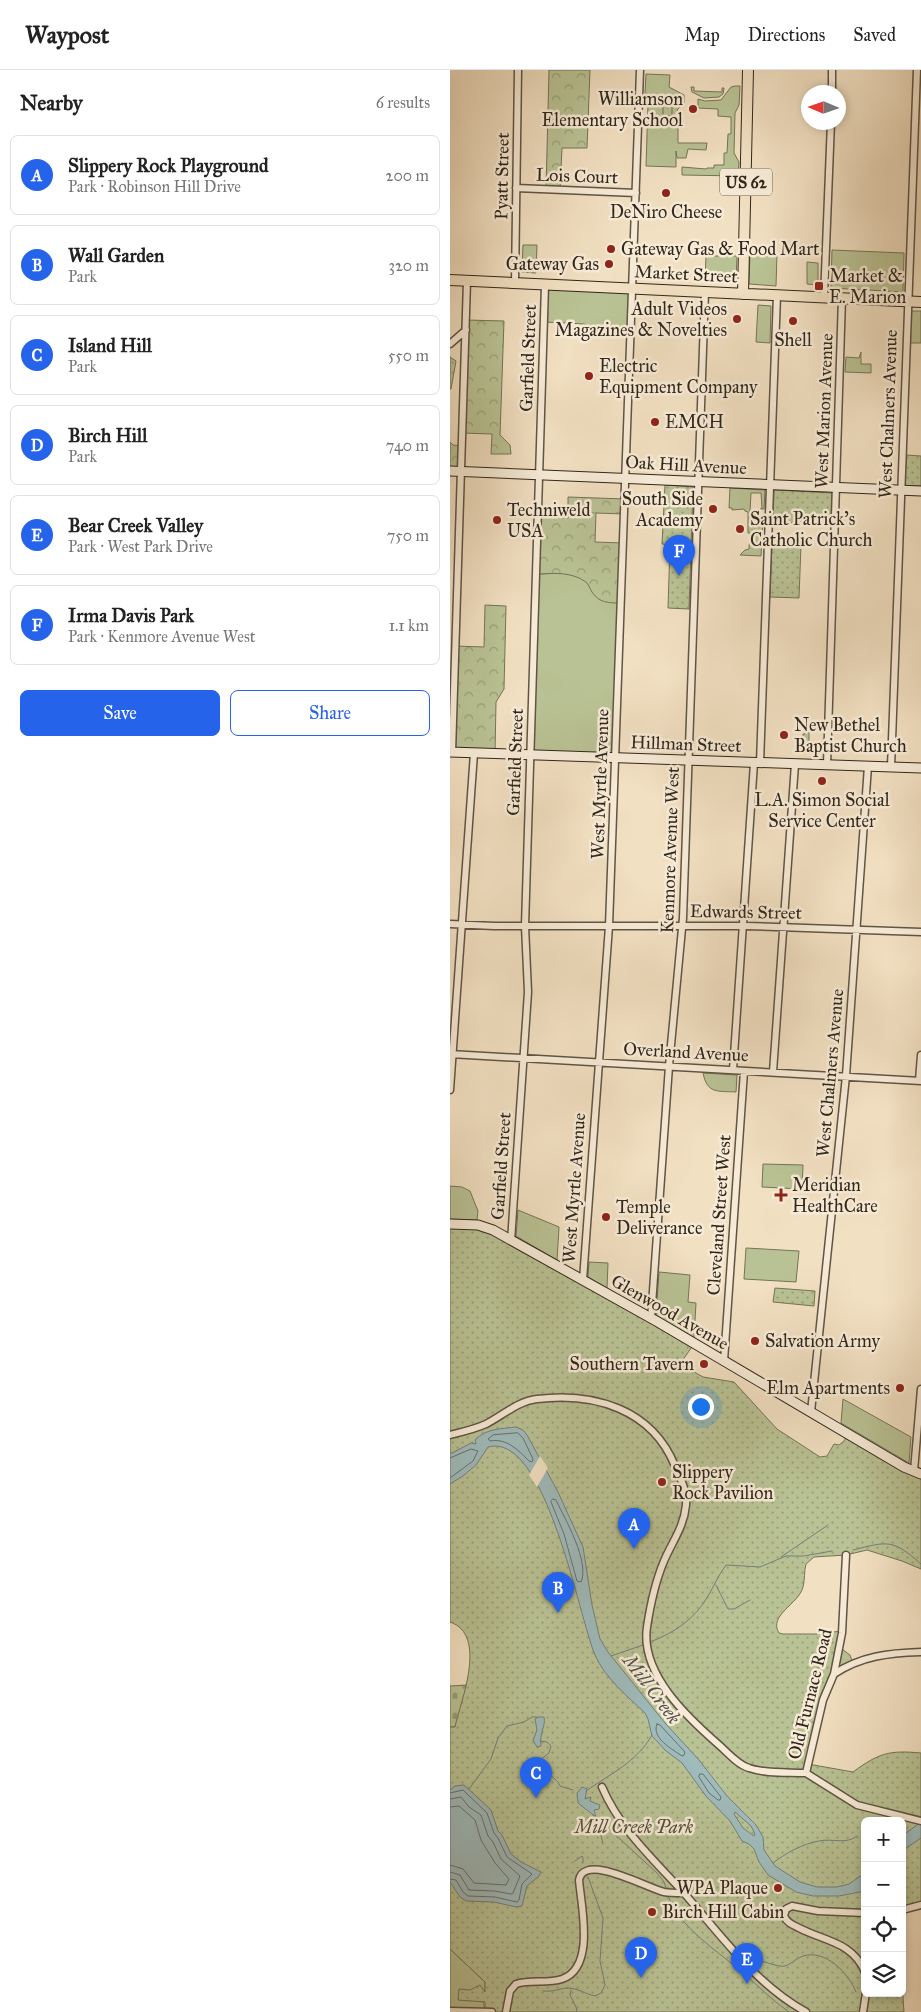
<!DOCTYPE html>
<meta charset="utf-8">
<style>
body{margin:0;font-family:"IM FELL Great Primer",serif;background:#f2f2f2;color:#222}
.controls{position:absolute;right:15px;bottom:15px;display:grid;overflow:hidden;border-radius:8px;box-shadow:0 2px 8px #0003}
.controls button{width:45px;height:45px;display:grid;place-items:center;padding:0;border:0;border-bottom:1px solid #e0e0e0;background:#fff;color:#222;font:25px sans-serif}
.compass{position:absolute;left:351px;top:15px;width:45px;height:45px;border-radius:50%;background:#fff;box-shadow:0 2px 8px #0003;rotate:272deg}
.you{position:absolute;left:250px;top:1336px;width:18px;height:18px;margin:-12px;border:4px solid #fff;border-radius:50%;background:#1a73e8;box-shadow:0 0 0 8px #1a73e833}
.badge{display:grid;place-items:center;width:32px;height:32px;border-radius:50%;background:#2563eb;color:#fff;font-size:16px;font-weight:700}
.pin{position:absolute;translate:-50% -41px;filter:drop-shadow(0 1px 2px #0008)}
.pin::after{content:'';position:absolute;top:26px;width:18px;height:15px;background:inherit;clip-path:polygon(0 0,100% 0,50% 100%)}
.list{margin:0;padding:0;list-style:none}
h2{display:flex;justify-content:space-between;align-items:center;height:65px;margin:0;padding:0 20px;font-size:21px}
h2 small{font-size:16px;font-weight:400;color:#767676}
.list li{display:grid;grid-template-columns:32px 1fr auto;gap:15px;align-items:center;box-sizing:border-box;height:80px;margin:0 10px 10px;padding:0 10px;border:1px solid #e0e0e0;border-radius:8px}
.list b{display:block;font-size:19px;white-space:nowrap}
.list p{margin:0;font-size:16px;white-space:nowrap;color:#767676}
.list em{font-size:16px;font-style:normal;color:#767676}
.actions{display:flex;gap:10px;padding:15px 20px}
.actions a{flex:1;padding:11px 0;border:1px solid #2563eb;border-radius:8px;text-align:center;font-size:18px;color:#2563eb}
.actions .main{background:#2563eb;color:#fff}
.icon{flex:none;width:28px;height:28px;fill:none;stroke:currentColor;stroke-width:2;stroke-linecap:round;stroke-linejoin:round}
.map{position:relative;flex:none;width:471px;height:1942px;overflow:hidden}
header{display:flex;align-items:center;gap:30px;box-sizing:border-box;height:70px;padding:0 25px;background:#fff;border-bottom:1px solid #e0e0e0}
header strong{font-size:24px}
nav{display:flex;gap:28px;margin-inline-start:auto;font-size:18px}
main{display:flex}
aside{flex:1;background:#fff}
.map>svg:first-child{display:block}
</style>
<header>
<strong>Waypost</strong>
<nav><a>Map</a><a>Directions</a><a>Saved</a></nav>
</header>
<main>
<aside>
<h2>Nearby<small>6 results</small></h2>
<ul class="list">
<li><span class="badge">A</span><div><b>Slippery Rock Playground</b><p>Park · Robinson Hill Drive</p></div><em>200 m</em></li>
<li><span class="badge">B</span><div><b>Wall Garden</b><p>Park</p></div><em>320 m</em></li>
<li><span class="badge">C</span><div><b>Island Hill</b><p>Park</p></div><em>550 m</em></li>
<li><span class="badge">D</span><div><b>Birch Hill</b><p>Park</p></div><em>740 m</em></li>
<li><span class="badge">E</span><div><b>Bear Creek Valley</b><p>Park · West Park Drive</p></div><em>750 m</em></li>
<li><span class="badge">F</span><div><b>Irma Davis Park</b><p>Park · Kenmore Avenue West</p></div><em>1.1 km</em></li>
</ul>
<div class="actions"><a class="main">Save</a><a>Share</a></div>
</aside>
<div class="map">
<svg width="471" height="1942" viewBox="0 0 471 1942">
<defs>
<pattern id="forest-crowns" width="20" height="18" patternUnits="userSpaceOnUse" patternTransform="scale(1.25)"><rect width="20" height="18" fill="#b9c294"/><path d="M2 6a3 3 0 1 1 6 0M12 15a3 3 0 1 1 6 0" fill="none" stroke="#979e78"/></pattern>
<pattern id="cemetery-stones" width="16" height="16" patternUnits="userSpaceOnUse" patternTransform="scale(1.25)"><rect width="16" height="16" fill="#b9c294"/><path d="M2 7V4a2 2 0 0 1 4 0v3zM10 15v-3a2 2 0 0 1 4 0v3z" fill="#979e78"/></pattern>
<pattern id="park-dots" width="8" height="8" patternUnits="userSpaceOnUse" patternTransform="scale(1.25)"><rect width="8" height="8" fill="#b9c294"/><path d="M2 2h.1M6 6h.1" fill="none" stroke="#979e78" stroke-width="1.8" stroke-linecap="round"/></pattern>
</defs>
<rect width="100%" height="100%" fill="#f2e0c2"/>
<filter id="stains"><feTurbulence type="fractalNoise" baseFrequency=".004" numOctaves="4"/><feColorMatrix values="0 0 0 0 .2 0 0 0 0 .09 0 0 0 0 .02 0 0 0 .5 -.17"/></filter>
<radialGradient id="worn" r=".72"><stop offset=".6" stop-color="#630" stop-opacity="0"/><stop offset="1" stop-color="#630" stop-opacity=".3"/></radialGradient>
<path fill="#b9c294" stroke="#747458" d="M196,4L220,5L219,17L234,25V33L227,40L230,43L228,45V73H257L256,80L238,79L236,88H227L226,81V97L196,96L198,34L195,23Z
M285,16H290L289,35L285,43L284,83L289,92L288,106L232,105V97L256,99L257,98H264V95H274V83H277L278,64H281V47L268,46V39L248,38V29L255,31L271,30L281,17Z
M241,17H244V21L272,22V18H274L273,24L269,27L254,28L242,22Z
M73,175H87L86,203L72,202Z
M382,180L454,183L453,222L381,218Z
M300,184H327L326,216L299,214Z
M256,186H287L286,211H255Z
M357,192L368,193V215L357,214Z
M95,215L182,218L180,265L156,264L134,254L94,252Z
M308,235L321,236L320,273L306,272Z
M461,241H471V273H459Z
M411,282V294H421V303L395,302L396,287L409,288Z
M280,418L315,420L314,439H310L312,438L311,423H301L300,442H303V453H313L311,486L290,485L295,480L299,479L300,463H298V442L295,441L294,439L282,440V438H279Z
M114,503L172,506L166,688L85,685L84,678L89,504Z
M355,662H359V683H355L352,680L353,664H355Z
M253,1003L287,1005L286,1022C268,1021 257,1024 253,1003Z
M313,1094L353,1095L352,1119L312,1117Z
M0,1116L12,1117L20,1121L28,1141L27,1150L0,1149Z
M68,1140L109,1157L107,1190L66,1166Z
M296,1178L349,1181L346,1212L294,1209Z
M139,1192L158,1193L157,1218L138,1207Z
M209,1202L240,1205L238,1232L246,1233L244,1268L206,1246Z
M393,1329L461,1367L459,1393L391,1353Z
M392,1579L400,1585L403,1593L384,1604Z
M0,1879L35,1912V1922L32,1921L35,1942L0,1941Z"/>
<path fill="url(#forest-crowns)" stroke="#747458" d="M99,0H140L137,78H112L110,120H96Z
M16,250L54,251L50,365L60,375L61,384H41L42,364L12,363Z
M0,372L3,375L12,376L11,401H0Z
M118,427L175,429L174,444L146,443L145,472L173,473L171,533C159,533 149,533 142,522C140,519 139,515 136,512C122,502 105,503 89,504L91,447L118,448Z
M35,535L56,536L54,619L46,632L45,684L2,682L6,576L34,577Z"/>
<path fill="url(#cemetery-stones)" stroke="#747458" d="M17,1615L5,1657H0V1616Z"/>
<path fill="url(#park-dots)" stroke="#747458" d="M213,33H222V46L213,45Z
M0,287L6,291L1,319H0Z
M456,385L471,386V416H455Z
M215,415L243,417L239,539L218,538L220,475L212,474Z
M324,420L382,423L381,455L323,452Z
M322,473L351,475L349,528L320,527Z
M0,1154L28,1155L244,1274L230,1294L253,1307L284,1312L327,1359L370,1387L377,1386L384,1374L389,1375L394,1371L398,1364L471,1404V1499L452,1491L417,1480L396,1485L364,1487L356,1494C354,1501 355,1510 353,1517C349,1534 318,1545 329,1563L333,1564H366L392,1561L384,1604L377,1618L358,1694L403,1702C429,1683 439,1680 471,1683V1835L452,1840V1751H415V1923H452V1912L454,1942H35V1932L8,1930L9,1919L20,1920L30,1915L35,1922V1912L0,1879V1657H5C11,1630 38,1565 0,1552Z
M325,1218L365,1221L364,1236L323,1232Z"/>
<path fill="#9fbbbc" stroke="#73807c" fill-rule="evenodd" d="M66,1357L73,1360L77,1365L108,1422L133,1477L142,1535L150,1569L158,1582L215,1653L249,1690L277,1726L306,1755L313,1767L314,1780L325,1796L350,1812L367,1817H387L399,1814L415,1803V1821L389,1826H363L346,1822L318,1805L309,1792L304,1779L299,1774L292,1771L280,1751L256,1726L232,1693L216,1681L202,1666L198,1649L195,1643C178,1627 155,1608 145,1585C129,1548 96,1361 38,1377L26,1395L13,1406L0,1414V1384L21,1373L26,1374L25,1370C37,1358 51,1359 66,1357ZM285,1742L301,1756L305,1764L304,1766L293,1758L284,1744Z
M89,1647H94C96,1656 89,1663 91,1676L87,1677L83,1670L87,1660L85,1649Z
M14,1715L41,1740L48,1761L52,1765L61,1784L71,1792L91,1802L89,1806L77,1816L72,1836L66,1837L44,1832L16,1831L10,1827L0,1812V1720L5,1716Z
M132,1717L137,1719L135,1729L141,1727L140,1731L150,1735L149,1739L144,1740L146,1747L128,1733L127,1723Z
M471,1752V1768L452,1781V1766Z"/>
<path fill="#f2e0c2" d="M90,1386L98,1398L87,1417L79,1405Z"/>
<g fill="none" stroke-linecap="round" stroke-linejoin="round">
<path stroke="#68716c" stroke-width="1" d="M68,1363L73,1368L83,1389L82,1392L79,1391C68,1380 57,1368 40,1371L38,1369L43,1365Z
M0,1388L21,1379L28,1381L23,1391L0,1408
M103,1429L106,1430C115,1449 140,1492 131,1512L127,1511L114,1464L101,1432Z
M207,1654L210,1655L235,1682L234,1685L232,1686C222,1679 201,1668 207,1654Z
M250,1704H253L271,1727L270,1730H268L259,1723L249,1707Z
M0,1723L13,1720L37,1743L44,1763L48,1768L57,1787L82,1804L72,1814L69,1830L67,1832L45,1827L18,1826L13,1822L6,1810L0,1809
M0,1729L11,1727L19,1737L31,1745L38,1766L43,1772L51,1789L70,1806L63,1823L61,1824L45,1821L19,1820L10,1805L0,1802
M0,1737L9,1736L25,1750L31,1770L45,1793L59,1809L56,1815L24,1813L13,1799L0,1795"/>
<path stroke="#73807c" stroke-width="1" d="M403,1480C438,1471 443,1469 471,1494
M331,1487L378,1455
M266,1515L278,1539H284L300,1530
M200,1572C224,1563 245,1549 258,1526C264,1516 269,1504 276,1495L310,1497L336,1486H354L382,1481
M161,1586L193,1575
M90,1671L97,1672L101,1676L99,1683L90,1690L96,1701L108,1712L110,1716L123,1720
M19,1719L41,1689L48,1668L57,1656L74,1652L82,1647H87
M136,1721C160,1704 187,1692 202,1665
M143,1745L151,1765L153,1774
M146,1747L207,1803L214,1812L217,1821
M125,1791L132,1786L133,1787V1792
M323,1793C336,1783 352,1774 369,1771C383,1768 396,1775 407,1766
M218,1825C226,1855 271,1884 295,1904C309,1917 323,1931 339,1942
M285,1879C291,1880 294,1883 299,1886C308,1890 320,1894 329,1896C339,1898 344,1889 353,1886C375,1879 399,1903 406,1922
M121,1920L120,1925L126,1937L127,1942
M93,1921C104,1922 107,1919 117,1918C128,1918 135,1924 145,1926L151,1923L155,1915L150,1891L153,1848L138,1807"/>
<g stroke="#605545" stroke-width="9">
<path id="street" d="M382,22V0
M66,118L186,123
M65,213L68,0
M374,228L381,52
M0,274L16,260
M2,682L17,211
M310,693L327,225
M377,695L392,228
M441,697L467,0
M0,854L44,856H296L471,862
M0,984L471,1011
M283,1000L304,693
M323,1002L345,694
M469,1011L471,985
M0,1020L24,683
M61,1171L78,922L75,856L95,215
M133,1210L159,856L190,0
M201,1249L219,996L233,848L255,222
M274,1291L294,1001
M361,1342L396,1006L418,696
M0,1365C12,1362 25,1359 36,1354C52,1346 68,1331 87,1329C144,1322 202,1339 225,1396C231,1409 237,1421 236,1435C234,1457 222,1472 214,1491C206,1510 200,1537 197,1557C190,1604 238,1648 269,1675C278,1683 288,1695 299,1698C316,1704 338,1702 356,1703
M464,1401L471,1319
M384,1604C411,1586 439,1583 471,1582
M356,1703L373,1630L384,1604L392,1563L396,1485
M356,1703L407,1735L471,1751
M152,1717C170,1759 203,1789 233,1822C271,1865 305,1914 356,1942
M452,1840L471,1835
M415,1843L368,1841L342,1836L336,1839L334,1846C337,1853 343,1855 349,1858C374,1871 403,1872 415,1902
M0,1941L42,1942
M56,1942L60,1921L66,1914C81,1909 97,1914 112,1909C146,1898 131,1835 129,1810C134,1782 199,1819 214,1822C220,1823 227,1823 233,1823
M413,1942L416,1923"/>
</g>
<g stroke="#30271b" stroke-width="11">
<path id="secondary" d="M0,401L471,421
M0,682L471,698
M0,1154L28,1155L43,1160L208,1252L454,1397L471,1404"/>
</g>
<g stroke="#30271b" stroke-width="12">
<path id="primary" d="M0,210L471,232
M293,224L298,0"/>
</g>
<use href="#street" stroke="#f7ebd7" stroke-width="6"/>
<use href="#secondary" stroke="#f7ebd7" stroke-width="9"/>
<use href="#primary" stroke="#f2e0c2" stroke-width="10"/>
</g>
<g fill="#8f2418" stroke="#f7ebd7" stroke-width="2">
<circle cx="243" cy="39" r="5"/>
<circle cx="216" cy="123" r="5"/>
<circle cx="161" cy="179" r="5"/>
<circle cx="159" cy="194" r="5"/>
<rect x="364" y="211" width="10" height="10" rx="2.5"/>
<circle cx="287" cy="249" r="5"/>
<circle cx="343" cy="251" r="5"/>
<circle cx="139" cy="306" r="5"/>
<circle cx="205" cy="352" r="5"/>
<circle cx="263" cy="439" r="5"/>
<circle cx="47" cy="450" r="5"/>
<circle cx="290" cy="459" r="5"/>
<circle cx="334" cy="665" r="5"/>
<circle cx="372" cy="711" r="5"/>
<path d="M328.5 1117.5h5v5h5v5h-5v5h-5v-5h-5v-5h5z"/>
<circle cx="156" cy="1147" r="5"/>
<circle cx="305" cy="1271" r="5"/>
<circle cx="254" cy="1294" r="5"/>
<circle cx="450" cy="1318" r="5"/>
<circle cx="212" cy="1412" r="5"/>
<circle cx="328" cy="1818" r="5"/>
<circle cx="202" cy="1842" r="5"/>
</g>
<g text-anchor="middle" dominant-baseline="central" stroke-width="5" stroke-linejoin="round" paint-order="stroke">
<rect fill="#f7ebd7" stroke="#6c6253" stroke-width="1" x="270" y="98.5" width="52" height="27" rx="4"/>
<g font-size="16" font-weight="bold" fill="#30271b">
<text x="296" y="112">US 62</text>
</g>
<g font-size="18" fill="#30271b" stroke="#f7ebd7" text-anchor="start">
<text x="233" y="29" text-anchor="end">Williamson<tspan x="233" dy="21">Elementary School</tspan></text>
<text x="216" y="142" text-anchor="middle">DeNiro Cheese</text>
<text x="171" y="179">Gateway Gas &amp; Food Mart</text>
<text x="149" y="194" text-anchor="end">Gateway Gas</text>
<text x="379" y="206">Market &amp;<tspan x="379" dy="21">E. Marion</tspan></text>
<text x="277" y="239" text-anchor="end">Adult Videos<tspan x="277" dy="21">Magazines &amp; Novelties</tspan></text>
<text x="343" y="270" text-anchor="middle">Shell</text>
<text x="149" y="296">Electric<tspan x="149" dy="21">Equipment Company</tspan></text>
<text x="215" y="352">EMCH</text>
<text x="253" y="429" text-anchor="end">South Side<tspan x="253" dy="21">Academy</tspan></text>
<text x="57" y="440">Techniweld<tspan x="57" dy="21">USA</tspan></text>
<text x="300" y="449">Saint Patrick's<tspan x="300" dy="21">Catholic Church</tspan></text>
<text x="344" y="655">New Bethel<tspan x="344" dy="21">Baptist Church</tspan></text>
<text x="372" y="730" text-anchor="middle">L.A. Simon Social<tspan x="372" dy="21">Service Center</tspan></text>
<text x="342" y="1115">Meridian<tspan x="342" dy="21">HealthCare</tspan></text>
<text x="166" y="1137">Temple<tspan x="166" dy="21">Deliverance</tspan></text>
<text x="315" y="1271">Salvation Army</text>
<text x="244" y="1294" text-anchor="end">Southern Tavern</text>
<text x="440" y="1318" text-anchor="end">Elm Apartments</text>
<text x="222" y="1402">Slippery<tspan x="222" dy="21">Rock Pavilion</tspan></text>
<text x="318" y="1818" text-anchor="end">WPA Plaque</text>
<text x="212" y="1842">Birch Hill Cabin</text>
</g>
<g font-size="18" fill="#30271b" stroke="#f7ebd7">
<text transform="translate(52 106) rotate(-89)">Pyatt Street</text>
<text transform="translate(127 106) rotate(2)">Lois Court</text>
<text transform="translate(236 204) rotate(3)">Market Street</text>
<text transform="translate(78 288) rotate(-88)">Garfield Street</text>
<text transform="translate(374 341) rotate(-88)">West Marion Avenue</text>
<text transform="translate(438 344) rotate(-88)">West Chalmers Avenue</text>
<text transform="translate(236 395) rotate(3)">Oak Hill Avenue</text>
<text transform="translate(236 674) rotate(2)">Hillman Street</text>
<text transform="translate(65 692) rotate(-88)">Garfield Street</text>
<text transform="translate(150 714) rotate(-88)">West Myrtle Avenue</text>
<text transform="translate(220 780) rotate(-88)">Kenmore Avenue West</text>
<text transform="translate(296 842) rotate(1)">Edwards Street</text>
<text transform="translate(236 982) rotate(3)">Overland Avenue</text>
<text transform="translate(380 1003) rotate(-85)">West Chalmers Avenue</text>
<text transform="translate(51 1096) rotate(-86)">Garfield Street</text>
<text transform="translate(124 1118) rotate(-86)">West Myrtle Avenue</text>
<text transform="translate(269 1145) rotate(-86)">Cleveland Street West</text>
<text transform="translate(220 1242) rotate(30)">Glenwood Avenue</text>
<text transform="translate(360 1624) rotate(-76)">Old Furnace Road</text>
</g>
<g font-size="18" font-style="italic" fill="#524e39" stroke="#f7ebd7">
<text x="184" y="1757">Mill Creek Park</text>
</g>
<g font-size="19" font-style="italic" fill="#51534b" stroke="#f7ebd7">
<text transform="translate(202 1619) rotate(53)">Mill Creek</text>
</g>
</g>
<rect width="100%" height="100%" filter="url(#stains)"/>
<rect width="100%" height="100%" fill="url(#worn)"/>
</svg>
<div class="controls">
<button>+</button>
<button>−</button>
<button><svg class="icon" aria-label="locate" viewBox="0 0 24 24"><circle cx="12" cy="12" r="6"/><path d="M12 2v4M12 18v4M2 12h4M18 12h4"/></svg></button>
<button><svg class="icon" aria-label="layers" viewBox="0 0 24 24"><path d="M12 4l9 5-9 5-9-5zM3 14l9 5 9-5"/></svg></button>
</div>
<svg class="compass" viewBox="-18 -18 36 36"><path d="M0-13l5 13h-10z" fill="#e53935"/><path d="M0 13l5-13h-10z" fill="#767676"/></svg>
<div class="you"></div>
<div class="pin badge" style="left:184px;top:1479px">A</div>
<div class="pin badge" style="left:108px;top:1543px">B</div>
<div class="pin badge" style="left:86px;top:1728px">C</div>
<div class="pin badge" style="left:191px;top:1908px">D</div>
<div class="pin badge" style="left:297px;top:1914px">E</div>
<div class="pin badge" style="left:229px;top:506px">F</div>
</div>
</main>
